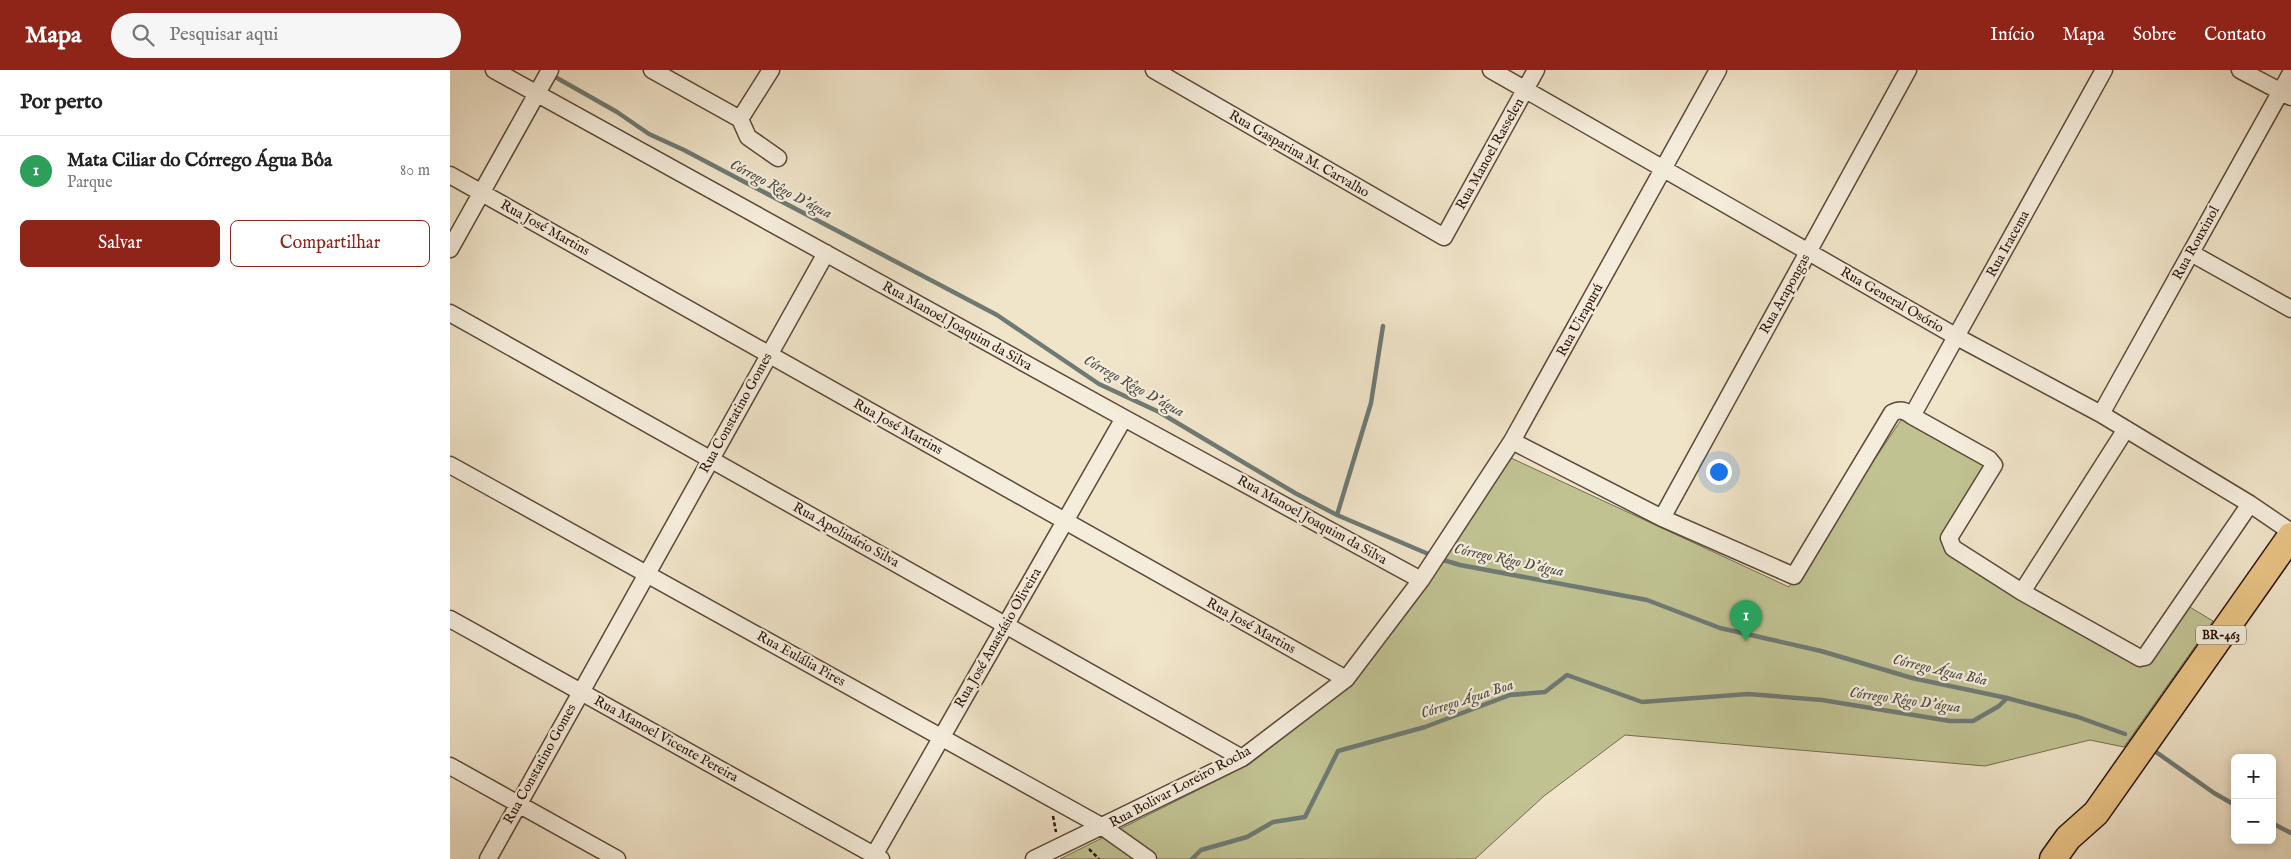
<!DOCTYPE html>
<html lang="pt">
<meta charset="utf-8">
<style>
body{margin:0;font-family:"IM FELL English",serif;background:#f6f6f6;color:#222}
.controls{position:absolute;right:15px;bottom:15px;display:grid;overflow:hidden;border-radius:8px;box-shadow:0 2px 8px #0003}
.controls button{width:45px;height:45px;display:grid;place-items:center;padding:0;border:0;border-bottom:1px solid #e0e0e0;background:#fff;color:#222;font:25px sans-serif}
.you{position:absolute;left:1268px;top:401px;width:18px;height:18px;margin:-12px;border:4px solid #fff;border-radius:50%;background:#1a73e8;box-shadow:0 0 0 8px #1a73e833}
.badge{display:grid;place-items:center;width:32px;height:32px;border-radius:50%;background:#8f2418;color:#fff;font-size:16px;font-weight:700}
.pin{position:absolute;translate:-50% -41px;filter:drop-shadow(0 1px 2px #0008)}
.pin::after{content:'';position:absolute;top:26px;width:18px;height:15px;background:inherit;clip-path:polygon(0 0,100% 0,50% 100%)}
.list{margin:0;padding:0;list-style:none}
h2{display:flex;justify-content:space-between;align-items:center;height:65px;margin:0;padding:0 20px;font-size:21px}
h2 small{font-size:16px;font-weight:400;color:#767676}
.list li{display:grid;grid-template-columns:32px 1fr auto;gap:15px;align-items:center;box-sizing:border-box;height:70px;padding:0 20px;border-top:1px solid #e0e0e0}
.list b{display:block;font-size:19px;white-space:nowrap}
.list p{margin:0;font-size:16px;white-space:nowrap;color:#767676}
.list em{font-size:16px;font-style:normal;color:#767676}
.actions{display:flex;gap:10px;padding:15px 20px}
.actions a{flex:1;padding:11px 0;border:1px solid #8f2418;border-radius:8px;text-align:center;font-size:18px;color:#8f2418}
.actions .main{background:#8f2418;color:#fff}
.icon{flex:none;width:28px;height:28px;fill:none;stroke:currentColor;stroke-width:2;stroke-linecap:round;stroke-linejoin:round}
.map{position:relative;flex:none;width:1841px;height:789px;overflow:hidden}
header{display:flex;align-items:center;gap:30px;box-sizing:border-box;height:70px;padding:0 25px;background:#8f2418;color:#fff}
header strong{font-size:24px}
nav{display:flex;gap:28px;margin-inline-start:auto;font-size:18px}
.search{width:350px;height:45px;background:#f6f6f6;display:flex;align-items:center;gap:12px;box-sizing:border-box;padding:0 18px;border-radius:28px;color:#767676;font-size:19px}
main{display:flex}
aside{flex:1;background:#fff}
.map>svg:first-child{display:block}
</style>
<header>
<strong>Mapa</strong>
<div class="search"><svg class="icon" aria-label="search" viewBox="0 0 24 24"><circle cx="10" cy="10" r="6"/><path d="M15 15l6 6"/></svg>Pesquisar aqui</div>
<nav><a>Início</a><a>Mapa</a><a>Sobre</a><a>Contato</a></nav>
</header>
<main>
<aside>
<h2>Por perto<small></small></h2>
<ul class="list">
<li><span class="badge" style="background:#2e9e5b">1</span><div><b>Mata Ciliar do Córrego Água Bôa</b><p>Parque</p></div><em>80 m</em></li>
</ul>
<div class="actions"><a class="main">Salvar</a><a>Compartilhar</a></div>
</aside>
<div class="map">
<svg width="1841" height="789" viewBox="0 0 1841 789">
<rect width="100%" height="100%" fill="#f0e4c9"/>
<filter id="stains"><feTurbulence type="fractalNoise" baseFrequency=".004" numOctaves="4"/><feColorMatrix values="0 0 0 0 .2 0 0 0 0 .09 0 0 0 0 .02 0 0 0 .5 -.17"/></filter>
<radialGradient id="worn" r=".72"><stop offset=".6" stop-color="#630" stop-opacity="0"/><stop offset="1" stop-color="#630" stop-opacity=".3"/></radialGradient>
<path fill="#c0c292" stroke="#756c4e" d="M1453,347L1540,399L1498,475L1695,592L1733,533L1763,551L1674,677L1640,670L1535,696L1175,665L1094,726L1025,789H610L800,694L903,612L1061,388L1339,517Z"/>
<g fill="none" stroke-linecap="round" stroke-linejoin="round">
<path stroke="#6e7a74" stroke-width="4.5" d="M100,4L167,42L199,64L234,80L547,245L649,314L709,342L845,423L887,445L983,486
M887,445L921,333L933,256
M990,489L1010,495L1197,530L1270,558L1371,581L1462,608L1557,628L1628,647L1675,664
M1706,682L1764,723L1785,735
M1822,753L1841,763
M742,789L751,780L797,767L823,752L855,747L888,681L975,657L1060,625L1095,622L1117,605L1192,632L1298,624L1372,630L1500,651H1523L1549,636L1557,628"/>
<g stroke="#5c493a" stroke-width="19">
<path id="minor" d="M44,0L674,348L971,510
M202,0L290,49
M704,0L994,167L1086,0
M1041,0L1507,267L1651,344L1800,434L1841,462
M1790,0L1841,27
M290,49L321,0
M290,49L298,67L328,88
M0,105L896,609
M0,179L100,0
M1741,183L1841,239
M0,243L792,688
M1651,344L1841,3
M1462,346L1654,0
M1062,371L1212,448L1344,506L1442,343C1450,339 1455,340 1462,346L1539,389L1544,395L1499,468L1503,478L1572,522L1690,588L1695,587L1800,434
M0,395L653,757L698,789
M1212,448L1458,0
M1572,522L1676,359
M0,549L431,789
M0,696L167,789
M38,789L376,183
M422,789L674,348
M584,789L792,688L896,609L971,510L1062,371L1268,0"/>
</g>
<g stroke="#2a150a" stroke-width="29">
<path id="trunk" d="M1603,789L1618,768L1646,743L1841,466"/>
</g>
<path stroke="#2a150a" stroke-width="2.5" stroke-dasharray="4 2.5" stroke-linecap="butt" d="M603,746L606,762
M639,779L649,789"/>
<use href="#minor" stroke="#f5eddc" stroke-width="16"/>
<use href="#trunk" stroke="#e8c284" stroke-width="26"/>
</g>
<g text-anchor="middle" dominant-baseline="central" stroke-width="4.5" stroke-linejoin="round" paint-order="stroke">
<rect fill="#f5eddc" stroke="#675649" stroke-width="1" x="1746" y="555.5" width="50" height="19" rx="4"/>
<g font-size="12" font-weight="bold" fill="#2a150a">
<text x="1771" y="565">BR-463</text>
</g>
<g font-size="14" fill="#2a150a" stroke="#f5eddc">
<text transform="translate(849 84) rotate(30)">Rua Gasparina M. Carvalho</text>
<text transform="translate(1040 84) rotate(-61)">Rua Manoel Rasselen</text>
<text transform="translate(95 158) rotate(29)">Rua José Martins</text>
<text transform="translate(1746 173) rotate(-61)">Rua Rouxinol</text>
<text transform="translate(1558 174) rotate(-61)">Rua Iracema</text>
<text transform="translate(1335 224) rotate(-61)">Rua Arapongas</text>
<text transform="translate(1442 230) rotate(30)">Rua General Osório</text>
<text transform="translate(1130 250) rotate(-61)">Rua Uirapurú</text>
<text transform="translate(507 256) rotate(29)">Rua Manoel Joaquim da Silva</text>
<text transform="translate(286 343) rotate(-61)">Rua Constatino Gomes</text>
<text transform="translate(448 357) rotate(29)">Rua José Martins</text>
<text transform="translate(862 450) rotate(29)">Rua Manoel Joaquim da Silva</text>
<text transform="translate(396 465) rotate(29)">Rua Apolinário Silva</text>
<text transform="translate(801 556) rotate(29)">Rua José Martins</text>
<text transform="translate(548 568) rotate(-60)">Rua José Anastásio Oliveira</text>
<text transform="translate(351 589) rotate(29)">Rua Eulália Pires</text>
<text transform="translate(216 669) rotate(29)">Rua Manoel Vicente Pereira</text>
<text transform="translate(90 694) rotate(-61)">Rua Constatino Gomes</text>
<text transform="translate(730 717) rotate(-28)">Rua Bolivar Loreiro Rocha</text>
</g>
<g font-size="15" font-style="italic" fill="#525048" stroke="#f5eddc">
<text transform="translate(331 119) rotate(27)">Córrego Rêgo D'água</text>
<text transform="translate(684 316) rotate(29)">Córrego Rêgo D'água</text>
<text transform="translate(1059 490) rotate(12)">Córrego Rêgo D'água</text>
<text transform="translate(1490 600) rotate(13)">Córrego Água Bôa</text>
<text transform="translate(1017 629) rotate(-18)">Córrego Água Boa</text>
<text transform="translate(1455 630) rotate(8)">Córrego Rêgo D'água</text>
</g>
</g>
<rect width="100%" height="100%" filter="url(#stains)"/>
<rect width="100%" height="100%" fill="url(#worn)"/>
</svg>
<div class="controls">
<button>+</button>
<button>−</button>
</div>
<div class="you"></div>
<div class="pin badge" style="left:1296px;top:571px;background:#2e9e5b">1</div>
</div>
</main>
